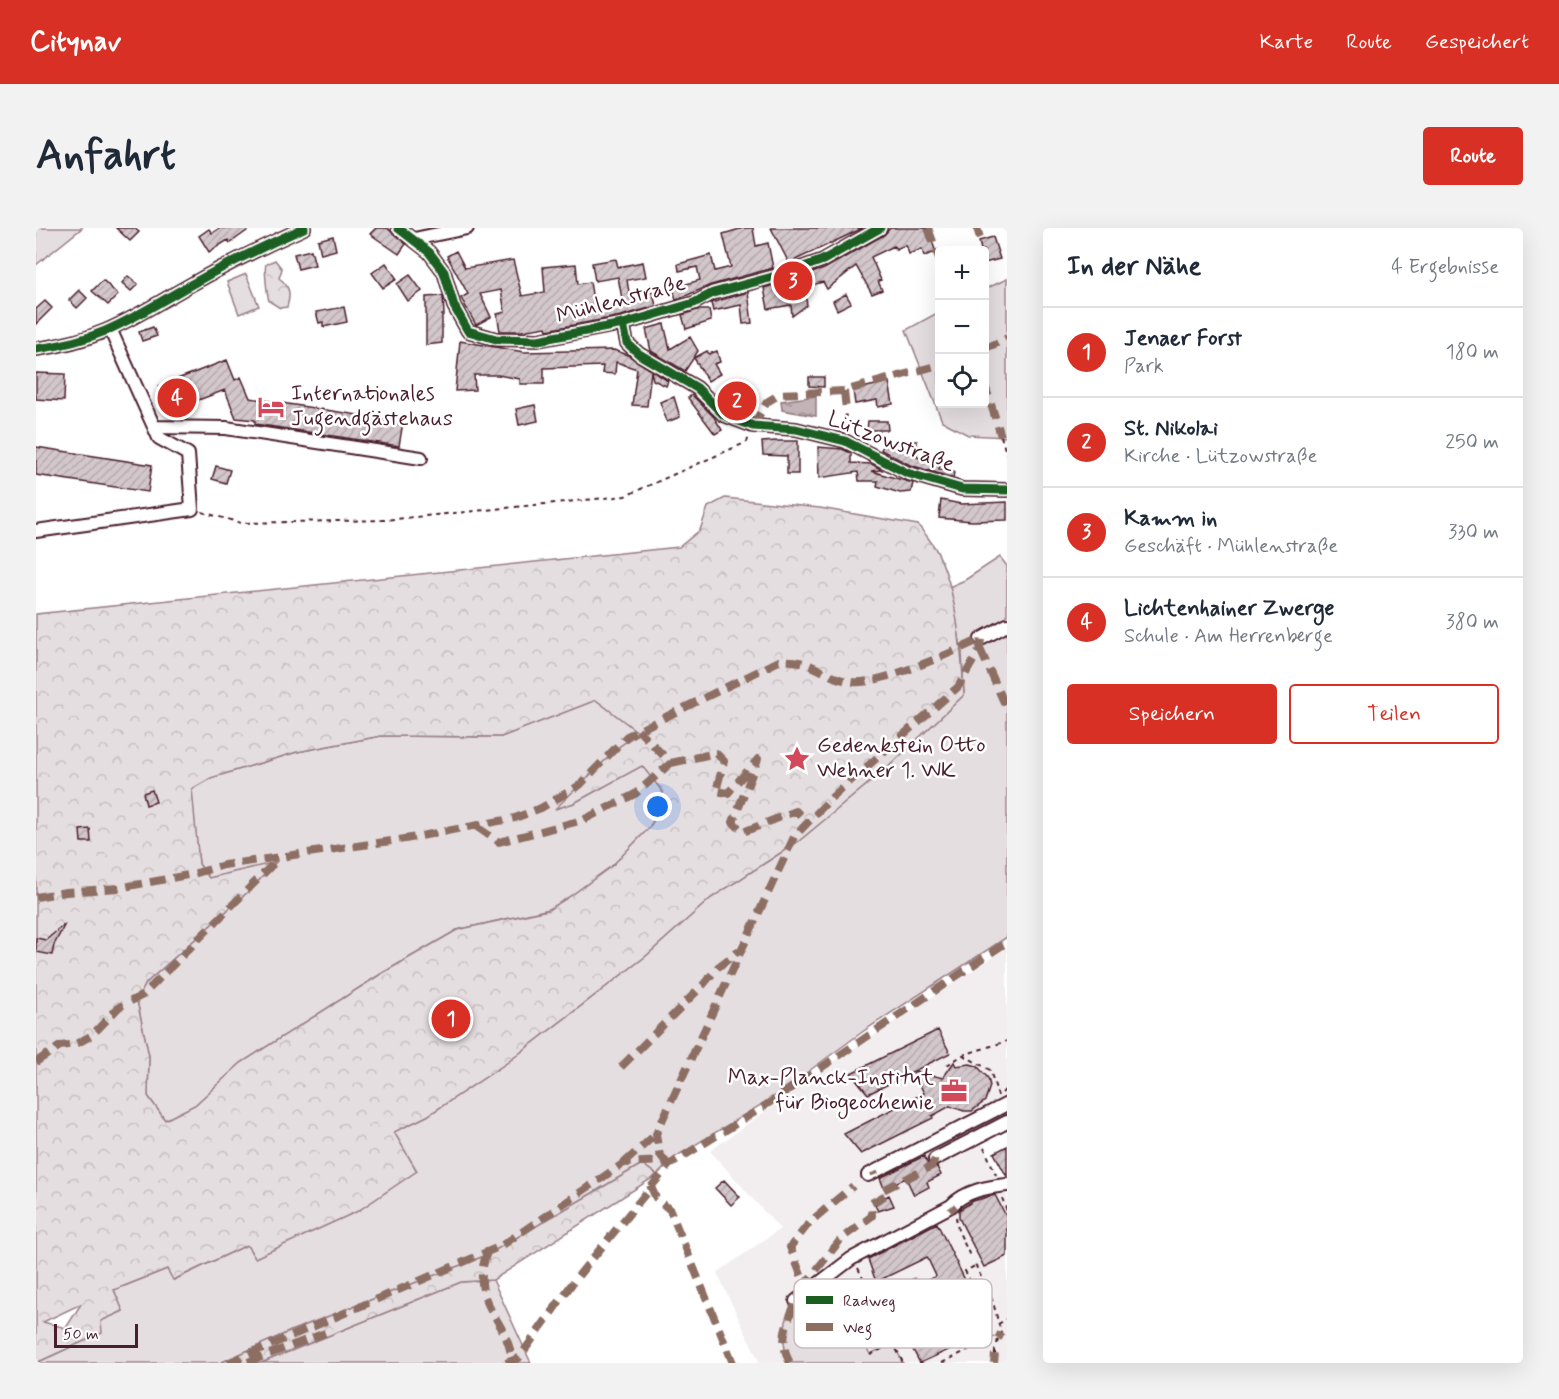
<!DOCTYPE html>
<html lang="de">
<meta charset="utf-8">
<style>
body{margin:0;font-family:Mynerve,sans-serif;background:#f2f2f3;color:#1f2937}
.controls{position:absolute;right:18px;top:18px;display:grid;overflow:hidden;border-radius:6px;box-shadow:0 6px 24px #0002}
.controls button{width:54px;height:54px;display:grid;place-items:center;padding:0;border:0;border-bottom:2px solid #e0e1e3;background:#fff;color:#1f2937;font:30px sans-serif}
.scale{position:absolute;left:18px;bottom:15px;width:84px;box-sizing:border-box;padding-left:6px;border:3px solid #4a1f2b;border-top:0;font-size:16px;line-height:21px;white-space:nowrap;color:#4a1f2b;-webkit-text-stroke:4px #fff;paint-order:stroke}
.you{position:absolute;left:622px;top:579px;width:21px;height:21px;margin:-15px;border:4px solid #fff;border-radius:50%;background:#1a73e8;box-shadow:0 0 0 9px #1a73e833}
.badge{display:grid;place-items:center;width:39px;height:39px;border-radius:50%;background:#d93025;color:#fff;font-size:20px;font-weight:700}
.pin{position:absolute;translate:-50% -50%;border:3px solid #fff;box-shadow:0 2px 6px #0006}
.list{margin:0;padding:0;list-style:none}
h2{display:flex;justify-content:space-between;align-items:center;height:78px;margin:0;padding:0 24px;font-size:26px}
h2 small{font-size:20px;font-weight:400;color:#747a83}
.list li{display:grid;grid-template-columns:39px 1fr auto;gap:18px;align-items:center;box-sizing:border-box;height:90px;padding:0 24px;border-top:2px solid #e0e1e3}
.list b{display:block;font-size:22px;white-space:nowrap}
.list p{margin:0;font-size:20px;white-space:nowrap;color:#747a83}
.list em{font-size:20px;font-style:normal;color:#747a83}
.actions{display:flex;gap:12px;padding:18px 24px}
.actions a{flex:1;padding:14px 0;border:2px solid #d93025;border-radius:6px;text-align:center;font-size:21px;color:#d93025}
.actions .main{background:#d93025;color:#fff}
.icon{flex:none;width:33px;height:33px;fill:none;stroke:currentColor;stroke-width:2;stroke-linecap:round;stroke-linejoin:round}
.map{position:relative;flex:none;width:971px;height:1135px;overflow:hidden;border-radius:6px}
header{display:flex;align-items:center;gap:36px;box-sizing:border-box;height:84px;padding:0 30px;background:#d93025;color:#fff}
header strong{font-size:28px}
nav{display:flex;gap:33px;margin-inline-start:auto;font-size:21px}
.intro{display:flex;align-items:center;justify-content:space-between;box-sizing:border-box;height:144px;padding:0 36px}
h1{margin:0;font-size:42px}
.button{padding:15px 27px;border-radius:6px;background:#d93025;color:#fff;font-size:21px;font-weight:700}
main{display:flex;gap:36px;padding:0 36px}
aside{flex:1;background:#fff;border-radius:6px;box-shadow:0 6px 24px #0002}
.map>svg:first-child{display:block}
</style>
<header>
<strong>Citynav</strong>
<nav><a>Karte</a><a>Route</a><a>Gespeichert</a></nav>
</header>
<div class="intro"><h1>Anfahrt</h1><a class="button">Route</a></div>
<main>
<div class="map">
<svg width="971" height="1135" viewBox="0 0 971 1135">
<defs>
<pattern id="forest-crowns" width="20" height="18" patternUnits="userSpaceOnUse" patternTransform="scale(1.5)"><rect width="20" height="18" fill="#e5dee0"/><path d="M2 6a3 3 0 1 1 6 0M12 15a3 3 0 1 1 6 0" fill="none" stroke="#c6bec0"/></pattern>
<pattern id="water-ripples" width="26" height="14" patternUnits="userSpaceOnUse" patternTransform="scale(1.5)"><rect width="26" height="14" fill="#c1b3b6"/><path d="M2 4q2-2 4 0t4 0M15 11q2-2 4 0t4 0" fill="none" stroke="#9f9194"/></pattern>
<pattern id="building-hatch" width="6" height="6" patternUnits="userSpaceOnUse" patternTransform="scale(1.5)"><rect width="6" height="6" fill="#d2c7cb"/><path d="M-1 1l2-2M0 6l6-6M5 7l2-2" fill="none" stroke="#b6aaae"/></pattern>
</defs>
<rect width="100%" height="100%" fill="#fff"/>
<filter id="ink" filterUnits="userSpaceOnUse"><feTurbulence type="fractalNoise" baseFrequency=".0167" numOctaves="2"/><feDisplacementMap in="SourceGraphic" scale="12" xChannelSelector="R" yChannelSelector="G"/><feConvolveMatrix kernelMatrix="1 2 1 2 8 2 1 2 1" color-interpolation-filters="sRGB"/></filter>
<g filter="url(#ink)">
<path fill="#f2eeef" d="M971,720V901L945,914L971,963V1135H724L681,1045L744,1001L674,923L802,831Z"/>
<path fill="#e5dee0" stroke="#987e86" stroke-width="1.5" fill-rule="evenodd" d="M0,0H46L0,37Z
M210,46L223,78L203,86L191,54Z
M971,51V209L932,207L906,193L870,102L903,84V176H948L949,61Z
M964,329L971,338V709L829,802L736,870L639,929L621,947L606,936L451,1027L257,1102L184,1135H0L65,1105L64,1093L87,1083L78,1062L131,1041L138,1052L211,1017L219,1030L381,943L357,904L391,888L472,834L610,728L675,670L763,613L851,540L928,467L926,424L913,359L929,352Z
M560,472L604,505L584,518L521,580L538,575L606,537L627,564V577L613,600L577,637L518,680L421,702L345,746L205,835L159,877L129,892L112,868L113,828L101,773L110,755L214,662L239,635L173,650L163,636L155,561L175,550L261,524L345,508L465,509Z
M795,1046L810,1083L834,1126L857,1115L867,1135H754C744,1118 747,1087 761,1072C770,1062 784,1054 795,1046ZM786,1079L799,1086C804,1098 800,1107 788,1111L774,1106L770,1097L776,1083Z
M457,1052L495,1135H225L425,1054Z"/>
<path fill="url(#forest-crowns)" stroke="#987e86" stroke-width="1.5" fill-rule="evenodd" d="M239,32L246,41L243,50C254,58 255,66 251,79L244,80L233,73C231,66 228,41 230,36Z
M689,270L784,280L882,297C888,304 894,312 899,320C920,356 926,426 928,467L851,540L763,613L675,670L610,728L472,834L391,888L358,904L381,943L322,983L219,1030L211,1017L137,1052L131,1041L78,1062L87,1083L65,1093L66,1105L0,1135V386L643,319L664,302L672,279ZM560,472L603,505L584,518L519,581L538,575L606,538L627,564V577L613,600L577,637L536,667L512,682L421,702L345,746L205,835L159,877L129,892L112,868L113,828L101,773L110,755L214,662L240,634L173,650L163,636L156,561L175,550L261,524L345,508L465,509ZM45,1076L30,1100L7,1094Z
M606,936L621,947L457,1052L425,1054L225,1135H184L257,1102L451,1027Z"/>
<path fill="url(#water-ripples)" stroke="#91787e" stroke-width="1.5" d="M780,168V188L746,182L745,173Z"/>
<path fill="url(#building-hatch)" stroke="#4a1f2b" stroke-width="1.5" d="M80,0H98L103,4L94,13Z
M184,0H215L194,15L192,12L173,24L163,8L173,1L176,5Z
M340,0H351L370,16L363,26L334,6Z
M707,0H717L720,18L732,15L737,40L675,57L640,72L637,60L664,52L661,39L643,43L642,36L675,27L679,43L695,39L687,6Z
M735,0H827L753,35Z
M854,0H891L900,24L888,28L886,21L873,26L870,17L860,21L858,18L835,29L845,52L842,53L846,62L836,66L820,38L791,61L787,54L768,59L771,77L756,88L755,77L732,81L728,60L788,41L848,7Z
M297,8L300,22L285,26L282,12Z
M957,9L964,31L948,35V22H945L943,13Z
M275,22L279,37L262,41L258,26Z
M420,23L429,40L477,32L486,68L509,64L507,39L540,36L542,56L554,54L558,78L561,81L587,76L582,49L559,53L556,35L580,31L582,39L607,34L610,49L591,52L594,70L617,64L620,78L585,88L511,102L510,99L486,103H464L461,86L469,84L465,62L444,66L455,89L440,97L425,70L432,66L411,28Z
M350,35L361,51L347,60L336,45Z
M374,47L386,63L372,73L361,56Z
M92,48L102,56L95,63L86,55Z
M67,52L82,67L72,77L56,63Z
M43,62L51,70L41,80L33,72Z
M712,64L716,95L707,96L705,77L677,83L675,75Z
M810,66L815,75L801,82L797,73Z
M407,68L408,87H406V115L390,117V69Z
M9,73L16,80L0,96V81Z
M308,79L311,94L287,99V94L283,95L280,84Z
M661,82H673L675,93L650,101L646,87Z
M628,96L634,121L654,109L662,123L649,143L615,123L610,101Z
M117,99L121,108L106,113L103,104Z
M424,113L488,124L578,122L592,127L632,153L630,158L617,152L615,143L611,178L596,177L601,141L580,134L579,146L566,145L567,138L508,140V156H484V151L462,147H438L439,162L419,163Z
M671,123L673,126L681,123L684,134L678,136L684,146L672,153L658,130Z
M191,132L199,152L205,149L214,170L367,194L363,218L219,196V192L200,190L189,162L133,183L123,158Z
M0,145L29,146L28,173L0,171Z
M773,149H788V159L773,158Z
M853,154L857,176L842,179L841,172L819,176L817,162Z
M656,167L678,189L686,202L679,206L652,170Z
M715,167V178L691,179L686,174V168Z
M638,169L644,189L631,194L624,174Z
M499,177L502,193L483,197L480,181Z
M832,193H851L852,202H831Z
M850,211L870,219V213H881V229L904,238L903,241L918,244L917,250L874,237L845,222Z
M741,213H762V246H751V228L727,227L726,214Z
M0,219L116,237L112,264L0,247Z
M782,219L806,221L815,225V235L836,236L846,242L835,243L877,255L875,264L864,265L841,258L842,253H823L822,244L783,250Z
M180,238L194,242L190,255L176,251Z
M905,272L925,276L971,274V292L936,293L903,290Z
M116,562L120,574L110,577L107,565Z
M54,601L55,614H45L44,602Z
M29,696L18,717L16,727L0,724V710L10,712Z
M902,802L914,825L878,843L907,850L918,834L920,838L934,836L941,838L952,850L954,858L949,873L936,883H928L914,878L896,888L897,890L825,926L808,906L888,865L877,844L832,866L815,845Z
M971,918V949L958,925Z
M888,928L894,941L901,939L905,947L891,954L893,959L878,967L870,950L848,960L844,950Z
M688,952L704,969L695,977L679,960Z
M853,967L858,978L842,983L838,975Z
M959,967L971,990V1028L948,1039L923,990V982L937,973Z
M901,995L954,1103L884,1135L874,1116L921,1093L910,1070L862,1094L859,1087L850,1091L841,1077L900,1048L891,1029L840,1054L832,1031Z"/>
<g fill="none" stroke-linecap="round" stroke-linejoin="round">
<g stroke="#4a1f2b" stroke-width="16">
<path id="minor" d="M362,0L393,24L408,44L418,78L432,103L460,111L502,112L587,96L658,75L677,65L748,46L787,32L844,0
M378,11L431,0
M587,96L591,115L603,126L661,160L688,187L717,198L760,201L809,213L871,245L926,261L971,262
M0,121C69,112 98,88 156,56C193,35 230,17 268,0
M118,199L190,200L385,230
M0,303L156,281L152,226L123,210L75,103
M945,411L971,397
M899,931L971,894
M832,947L971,876
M760,1073L815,1031L915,978C929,963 951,959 971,957"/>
</g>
<path stroke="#4a1f2b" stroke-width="2" stroke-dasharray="4.5 4.5" stroke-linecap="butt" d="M809,200L810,182
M965,208L971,228
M166,284L205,295L349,292L589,268L711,214L713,209
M927,827L954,842L962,868
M911,837L927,827L971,813
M966,865L971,860
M948,919L960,947
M966,970L971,983
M920,989L922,1002L935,1030
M822,1040L867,1135
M939,1062L929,1043L939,1038
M935,1064L949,1057
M810,1083L882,1049
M962,1096L971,1091
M961,1116L962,1111
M959,1126V1120
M834,1127L904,1092
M906,1135L965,1105L957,1074L939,1036"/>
<use href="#minor" stroke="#fff" stroke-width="12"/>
<path stroke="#8d6e63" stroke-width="8" stroke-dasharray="15 8" stroke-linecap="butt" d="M892,0L903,30
M941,0L944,10
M948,121L971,110
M948,154L965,208
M808,163L810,182
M717,198L731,174L744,166L808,163L903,137
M944,421L971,481
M635,535L680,525L688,533L680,563L692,565L722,531L697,594L707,604L760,583L771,595
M441,599L463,614L547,592L599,566L635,535L602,502
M0,669L30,664L83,660L157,646L188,637L369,611L479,590L505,580L544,557L591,508L743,433C778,430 785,449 816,454C841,458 920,423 945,411
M0,834L24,818L40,816L56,807L83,779L107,767L242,631
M585,839L667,757L682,739L703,723
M629,933L633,937L727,879L971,714
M588,935L620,906
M838,944L839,947
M614,957L620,970L634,982L697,1135
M915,978L919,983
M451,1024C432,1078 471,1086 476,1133
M766,1060L806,1010L836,988L835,975L850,967L847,962L896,938L899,931
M962,1111L965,1105
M212,1134L289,1105
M192,1135L465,1018L588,935L629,933L623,925L620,906L758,609L795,570L922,459L944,421L945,411
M470,1135L483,1130L538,1053L633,937
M754,1135C737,1104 762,1081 767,1052L754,1019L774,994L817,958
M958,1135L959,1126"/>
<g stroke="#fff" stroke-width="13">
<path id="cycleway" d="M362,0L393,24L408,44L418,78L432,103L460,111L502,112L587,96L658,75L677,65L748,46L787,32L844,0
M587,96L591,115L603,126L661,160L688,187L717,198L760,201L809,213L871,245L926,261L971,262
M0,121C69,112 98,88 156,56C193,35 230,17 268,0"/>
</g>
<use href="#cycleway" stroke="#1b5e20" stroke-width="9"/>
</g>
</g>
<defs>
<g id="hotel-bare" transform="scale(2.07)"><path d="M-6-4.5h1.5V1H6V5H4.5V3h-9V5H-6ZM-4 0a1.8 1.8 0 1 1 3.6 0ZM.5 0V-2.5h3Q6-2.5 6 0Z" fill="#d1495b" stroke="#fff" stroke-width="2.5" paint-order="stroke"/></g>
<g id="sight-bare" transform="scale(2.07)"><path d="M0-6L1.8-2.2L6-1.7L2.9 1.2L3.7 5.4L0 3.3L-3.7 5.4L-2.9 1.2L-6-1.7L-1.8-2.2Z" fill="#d1495b" stroke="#fff" stroke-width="2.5" paint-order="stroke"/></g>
<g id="office-bare" transform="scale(2.07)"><path d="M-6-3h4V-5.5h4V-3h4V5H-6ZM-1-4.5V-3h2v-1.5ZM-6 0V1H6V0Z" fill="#d1495b" stroke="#fff" stroke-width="2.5" paint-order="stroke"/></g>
</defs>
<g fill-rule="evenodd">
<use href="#hotel-bare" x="235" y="179"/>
<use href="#sight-bare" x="761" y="531"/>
<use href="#office-bare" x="918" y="863"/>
</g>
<g text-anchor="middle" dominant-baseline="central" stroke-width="5" stroke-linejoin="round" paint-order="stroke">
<g font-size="22" fill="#4a1f2b" stroke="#fff">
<text transform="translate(585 72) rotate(-15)">Mühlenstraße</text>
<text transform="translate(855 214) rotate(21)">Lützowstraße</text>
</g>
<g font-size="22" fill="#4a1f2b" stroke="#fff" text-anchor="start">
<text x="255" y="166">Internationales<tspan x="255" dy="25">Jugendgästehaus</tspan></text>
<text x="781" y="518">Gedenkstein Otto<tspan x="781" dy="25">Wehner 1. WK</tspan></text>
<text x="898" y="850" text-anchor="end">Max-Planck-Institut<tspan x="898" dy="25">für Biogeochemie</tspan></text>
</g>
</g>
<rect x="758" y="1051" width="198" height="69" rx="9" fill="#fff" stroke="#c9bcbf" stroke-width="1.5"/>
<rect x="770" y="1068" width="27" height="8" fill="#1b5e20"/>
<rect x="770" y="1095" width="27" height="8" fill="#8d6e63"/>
<g font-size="16" fill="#4a1f2b">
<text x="807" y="1078">Radweg</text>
<text x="807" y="1105">Weg</text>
</g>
</svg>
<div class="controls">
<button>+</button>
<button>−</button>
<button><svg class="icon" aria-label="locate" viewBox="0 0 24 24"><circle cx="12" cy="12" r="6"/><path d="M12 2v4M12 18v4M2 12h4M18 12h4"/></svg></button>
</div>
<div class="scale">50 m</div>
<div class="you"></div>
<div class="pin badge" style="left:415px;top:791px">1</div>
<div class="pin badge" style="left:701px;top:173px">2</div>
<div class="pin badge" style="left:757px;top:53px">3</div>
<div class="pin badge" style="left:141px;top:170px">4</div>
</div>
<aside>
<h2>In der Nähe<small>4 Ergebnisse</small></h2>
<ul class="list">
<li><span class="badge">1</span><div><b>Jenaer Forst</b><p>Park</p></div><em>180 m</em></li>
<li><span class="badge">2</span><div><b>St. Nikolai</b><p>Kirche · Lützowstraße</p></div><em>250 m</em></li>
<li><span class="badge">3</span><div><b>Kamm in</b><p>Geschäft · Mühlenstraße</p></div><em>330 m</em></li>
<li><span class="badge">4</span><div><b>Lichtenhainer Zwerge</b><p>Schule · Am Herrenberge</p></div><em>380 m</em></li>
</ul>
<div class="actions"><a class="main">Speichern</a><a>Teilen</a></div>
</aside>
</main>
